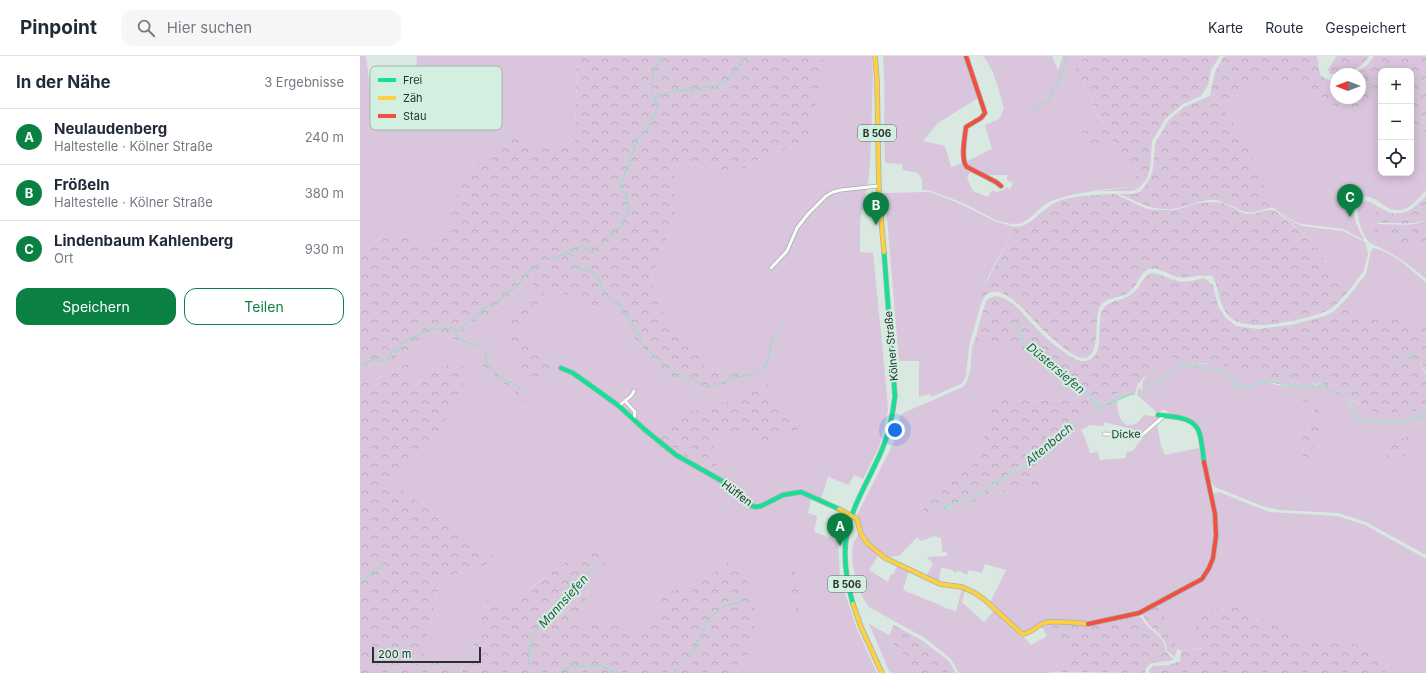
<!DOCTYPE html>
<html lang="de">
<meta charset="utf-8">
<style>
body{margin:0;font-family:Inter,sans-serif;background:#f6f6f7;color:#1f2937}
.controls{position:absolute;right:12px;top:12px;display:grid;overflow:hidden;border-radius:8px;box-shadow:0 2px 10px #0003}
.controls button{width:36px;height:36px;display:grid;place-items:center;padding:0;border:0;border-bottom:1px solid #e0e1e3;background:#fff;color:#1f2937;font:20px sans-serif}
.compass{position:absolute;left:970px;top:12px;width:36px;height:36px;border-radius:50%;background:#fff;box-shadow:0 2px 10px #0003;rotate:270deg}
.scale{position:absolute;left:12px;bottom:10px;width:109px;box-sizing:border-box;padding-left:4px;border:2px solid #29332e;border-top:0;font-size:11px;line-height:14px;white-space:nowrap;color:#29332e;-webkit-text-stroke:3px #d3efe1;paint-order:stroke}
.you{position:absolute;left:535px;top:374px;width:14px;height:14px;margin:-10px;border:3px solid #fff;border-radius:50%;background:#1a73e8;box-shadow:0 0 0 6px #1a73e833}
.badge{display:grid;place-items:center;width:26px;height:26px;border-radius:50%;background:#0b8043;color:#fff;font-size:13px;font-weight:700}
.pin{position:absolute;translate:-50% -33px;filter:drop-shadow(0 1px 2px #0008)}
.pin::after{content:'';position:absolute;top:21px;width:14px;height:12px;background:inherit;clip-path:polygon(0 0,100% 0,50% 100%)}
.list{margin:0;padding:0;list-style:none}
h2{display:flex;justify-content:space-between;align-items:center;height:52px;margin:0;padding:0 16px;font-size:17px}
h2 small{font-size:13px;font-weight:400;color:#747a83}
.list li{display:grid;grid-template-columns:26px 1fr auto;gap:12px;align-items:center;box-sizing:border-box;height:56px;padding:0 16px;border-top:1px solid #e0e1e3}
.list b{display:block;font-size:15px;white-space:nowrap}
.list p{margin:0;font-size:13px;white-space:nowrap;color:#747a83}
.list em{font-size:13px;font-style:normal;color:#747a83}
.actions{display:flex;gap:8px;padding:12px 16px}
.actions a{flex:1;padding:9px 0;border:1px solid #0b8043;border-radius:12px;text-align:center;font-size:14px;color:#0b8043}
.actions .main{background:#0b8043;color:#fff}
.icon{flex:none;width:22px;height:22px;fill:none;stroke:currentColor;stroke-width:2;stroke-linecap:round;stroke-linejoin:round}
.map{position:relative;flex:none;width:1066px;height:617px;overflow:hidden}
header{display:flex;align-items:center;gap:24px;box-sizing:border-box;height:56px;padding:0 20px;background:#fff;border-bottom:1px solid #e0e1e3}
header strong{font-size:19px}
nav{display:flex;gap:22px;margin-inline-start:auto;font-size:14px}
.search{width:280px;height:36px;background:#f6f6f7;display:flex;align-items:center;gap:10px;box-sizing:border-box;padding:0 14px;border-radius:12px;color:#747a83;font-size:15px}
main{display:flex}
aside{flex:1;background:#fff}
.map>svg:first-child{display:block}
</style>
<header>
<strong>Pinpoint</strong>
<div class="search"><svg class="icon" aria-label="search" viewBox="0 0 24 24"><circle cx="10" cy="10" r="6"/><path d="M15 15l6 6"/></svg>Hier suchen</div>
<nav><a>Karte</a><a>Route</a><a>Gespeichert</a></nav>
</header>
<main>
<aside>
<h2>In der Nähe<small>3 Ergebnisse</small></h2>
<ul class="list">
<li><span class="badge">A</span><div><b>Neulaudenberg</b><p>Haltestelle · Kölner Straße</p></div><em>240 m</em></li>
<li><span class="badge">B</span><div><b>Frößeln</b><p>Haltestelle · Kölner Straße</p></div><em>380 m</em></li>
<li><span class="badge">C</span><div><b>Lindenbaum Kahlenberg</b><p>Ort</p></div><em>930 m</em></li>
</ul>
<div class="actions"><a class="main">Speichern</a><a>Teilen</a></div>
</aside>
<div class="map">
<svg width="1066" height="617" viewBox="0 0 1066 617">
<defs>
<pattern id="forest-crowns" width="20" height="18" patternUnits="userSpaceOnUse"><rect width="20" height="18" fill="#d9c5dc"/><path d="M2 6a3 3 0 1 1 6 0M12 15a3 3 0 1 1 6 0" fill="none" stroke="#baaabd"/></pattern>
<pattern id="water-ripples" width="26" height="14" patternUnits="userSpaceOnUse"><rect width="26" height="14" fill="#8ee3c0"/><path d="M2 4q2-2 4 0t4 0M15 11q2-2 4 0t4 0" fill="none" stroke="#7ac3a5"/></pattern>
</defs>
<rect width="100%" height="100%" fill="#d9e9e1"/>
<path fill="#d9c5dc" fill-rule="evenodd" d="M0,0H6L13,57L55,39L57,0H217L215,85L170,96L164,89L157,74L148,90L134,94L119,100L99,132L88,172L78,188L54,185L33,178L0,193Z
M462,0H512L513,25L510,109L508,128L500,165V196L513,197L526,328L528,355L519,391L503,423L494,419L489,429L468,421L461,443L440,435L439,438L451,443L448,457L457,460L454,476L478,485L480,523L497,573L517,617H378L393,589L373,503L340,527L296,540L299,562L276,573L221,564L231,518L206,506L170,532H164L140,552L130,536L109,602L99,616L63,597L81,522L123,512L137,501L30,427L79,377L98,305L50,325L51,306L13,325L0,328V306L6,310L33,303L78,275L100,286L114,287L99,279L110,267L128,259L174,220L171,243L161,249L153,290L161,298V317H184L180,325L194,315L189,307L158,279L188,231L243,255L252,241L274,283L301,311L313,320L320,316L342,334L386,311L362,317L346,312L340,298L322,287L303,256L291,223L314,164V109L326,107L371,117L393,109L402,100L441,89L464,8Z
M523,0H604L618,42L578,67L563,85L585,90L591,111L602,107L611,114L607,122L613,135L628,141L632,134L636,136L644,134L646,131L650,133L653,127L647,124V119H626L609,111L605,106L632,93L625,69L639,63L644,53C639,35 635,15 623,0H692L698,14L703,0H726L716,13L733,46L734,55L744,68L735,76L740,91L742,90L751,82L775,121L778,130C749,133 719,135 691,145C678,150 671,167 656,168C637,168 622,156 605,148C593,143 580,138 568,134H562V123L558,117L543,114L542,108L525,107C523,71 526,36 523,0Z
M904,24L942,28L989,55L1009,46L1021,50V117H1051V65L1066,77V134C1059,142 1050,154 1039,154C1027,155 1022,146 1012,142C1008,140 1004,140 1000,142C985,150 999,173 1004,184L983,173L942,168L935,166L913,152L883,83L868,59L859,49Z
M570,136L605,150L634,165L655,171L628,221L619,245L618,258L609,290L606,321L601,328L571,341L570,338L559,341V305H539L526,150L522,137Z
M1006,145L1010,146L1017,150L1013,174L1043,190L1066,189V223C1049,208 1031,196 1010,187C1002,179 995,159 999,148Z
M918,156L935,167L942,170L983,175L1005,186L1007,193L1008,199L1003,216L987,237L968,211L954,187Z
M1013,192C1033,196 1052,214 1066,227V271L1047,268L1035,260H1017L1003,271L988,241L1006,218L1011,195Z
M651,288L655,298L670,292L678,297L706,323L725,337L732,345L735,346L739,352L704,373L689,389L672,404L671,401L699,373L717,361L730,345L633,344L618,405L560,449L570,466L582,452L584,454L595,448L600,454C603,452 607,449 610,447C622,441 649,433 662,433C671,432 681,437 689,431L673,405L690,390L704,374L736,354L757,345C758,354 758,363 766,369C778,369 778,366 784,359L800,361V362L793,367L784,376L744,366V370L730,369L721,374L725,382L730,397L738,396L740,404L766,402V397L774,394C778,385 789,376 797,369L801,390L805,399L839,392L854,467L855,479L853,495L844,518L798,545L777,556L730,566H684L667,575L663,576L659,574L630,547L646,514L625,508L622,517L609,514L607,519L597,514L596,517L590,513L581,512L579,526L566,520L573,508L567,501L587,500V496H582L581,482L574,480L561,485L557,481L539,500L526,501C518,494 509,489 505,480C501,472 502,465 497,459L533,388L540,360L543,357L603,331C612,322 611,303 612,290Z
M809,301L842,308L853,307L885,315L923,326L942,325L956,328L953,331L937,330L907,325L884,331L878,330L864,316L847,312L822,308L782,337L777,338L779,330L780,333L782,335L783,325L803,304Z
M822,309L847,313L864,317L877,331L884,332L907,326L917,329L954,332L962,327L985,341L997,364L1030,368L1056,363L1066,358V499L1006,466L978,457L919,454L902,450L855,431C842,416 848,370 827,361C821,359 815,359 809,359L806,354H801L799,358L777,339L782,338ZM950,342L964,357L961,369L940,420L935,417L939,411L943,399L942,383L946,376L955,351L954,347L948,345L925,346L944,344Z
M777,330L775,338L771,337L740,351L736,345Z
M987,342L996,347L1006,352L1013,356H1040L1047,358L1066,351V357L1055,362L1030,367L998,363Z
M859,436L909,456L977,460L1005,469L1066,503V617H1025L1029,603L987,584H953L933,579L911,567C894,574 831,601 817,593L799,548L841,525C848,520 851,512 854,504C861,482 858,463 853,441L855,437Z
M499,478L503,486L518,500L509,514L528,526L531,518L533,519L537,510L550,516L548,517L543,534L585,551V552L596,555L602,533L605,534L602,546L624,566L634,555L660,581H664L671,589L687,580L682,571L689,568L711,599L689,616L690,617H599L591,603L565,582L509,551C498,538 488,502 494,486C495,483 497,480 499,478Z
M509,568L529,579L531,586L560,617H530Z"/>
<path fill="url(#forest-crowns)" d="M217,0H462L464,8L450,78L441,89L402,100L393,109L371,117L326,107L314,109V164L291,223L303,256L322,287L340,298L346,312L362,317L386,311L384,322L342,334L321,317L322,333H313L308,326L312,320L301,311L274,283L252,242L244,255L188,231L158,279L189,307L194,315L179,326L183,317L169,327L161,317V298L153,290L150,269L161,249L171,243L174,220L128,259L110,267L99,279L114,287L118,292L100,286L78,275L33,303L6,310L0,306V193L33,178L54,185L78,188L88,172L99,132L119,100L134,94L139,83L148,90L157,74L164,78V89L170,96L215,85Z
M726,0H860L851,14L848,29L841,40L823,48L806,62L792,85L790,112L787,122L779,132L773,135H740L778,130L775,121L751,82L743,90H727L722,75L735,76L744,67L734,55L733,46L723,26L714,19L716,13Z
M864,0H957L960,19L968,24L976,25V42H1000V18H993C1002,13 1009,10 1014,0H1066V77L1051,65V15H1021V50L1009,46L989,55L976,50L942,28L904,24L859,49C886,77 898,117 913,152C904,152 895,158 886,156C875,153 866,145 854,144C840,144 832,149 818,152C793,157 780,146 759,138H774L781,135L790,123L793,113L795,90L797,84L809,64L824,51L850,40L855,16Z
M977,0H1009C1004,12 982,19 970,18L968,13Z
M744,138H755L787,153L794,154H815L839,147L856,146L863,147L885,158H892L908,154H914L954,187L968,211L987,237C981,243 976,250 969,254C955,261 913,270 897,269C887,269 876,267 869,260C858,250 860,232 852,220C839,217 831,223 819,221C809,220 798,209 787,214C778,219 778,231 768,237C760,242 747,241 741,249C732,261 743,302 723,302C713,302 689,280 682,273C671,262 638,218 623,243C620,247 620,254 618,258V251L621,237L655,171C669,171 677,159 687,152C704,139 723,141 744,138Z
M1066,140V164C1051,170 1033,166 1017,167V168C1033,168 1052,171 1066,165V189L1043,190L1013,174L1017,150C1039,165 1050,156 1066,140Z
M790,217C800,217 808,223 818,225C827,227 835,224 844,222L853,229L858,250L865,261L876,270L898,273L931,269L965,260L973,256L988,241L1003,271L1017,260L1025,258L1035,260L1047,268L1066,271V317L1060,306V307L1066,319V351L1047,358L1040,356L1018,357L1013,356L988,342L989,346L985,340L969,334L963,326L956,328L942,325L923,326L885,315L853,307L822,308L819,304L810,301L803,304L782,326L786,322L784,321L777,330L736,345C731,344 727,337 722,334C707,322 694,309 679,297C674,293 667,289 663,283C660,279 662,273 658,269L661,283L670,292L655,298L651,288L613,290L626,245C644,228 667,264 680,276C688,284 698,292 708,299C713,302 719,306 725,305C745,303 737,272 741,258C745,244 760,246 770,239C780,233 781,223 790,217Z
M122,302L133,308L137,317L162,335L173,339L166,346L119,306Z
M98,305L109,316L79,377L31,427L137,501L123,512L81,522L63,597L100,616L109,602L130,536L140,552L164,532H171L206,506L237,496L246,498L249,505L231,518L221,564L276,573L299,561L295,540L340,527L373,503L378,505L393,539L395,557L393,589L378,617H0V328L13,325L51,306L50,324Z
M410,327L411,346L444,371L399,390L388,372L352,381L359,421L300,383L310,361L379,343Z
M950,342C958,342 963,347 964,355C965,368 946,406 940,420L935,417L939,411L943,399L942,383L946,376L955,351L953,347C944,344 934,348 924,346L944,344Z
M633,344L731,345L717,361L699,373L671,401L672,404L632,428L624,435L588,450L586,449L570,466L560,449L618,405Z
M1048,381L1052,396L1043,400L1026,404V385Z
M673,405L689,431C680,437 671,432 662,433C649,433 621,441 610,447C606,449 603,452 600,454L595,448L624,436L633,429Z
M431,510L436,518L441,552L437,556L429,525L428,513Z
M799,548L817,593L815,601L807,595L806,588L801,580L788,568L782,558Z
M871,552H884L933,579L953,584H987L1029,603L1025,617H789V614L793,610L809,609L820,605L821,595L841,593L833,556Z
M778,560L781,561L786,569L800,581L804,588L806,596L814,603L809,605L791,607L786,612L785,617L689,616L711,599L689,568L730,569Z
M534,569L563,585L589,605L596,617H560L531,586L529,579Z"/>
<path fill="url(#water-ripples)" d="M658,268H659C661,273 660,279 663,283C667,289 674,293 679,297C694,309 707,322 722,334C727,337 731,344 736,345L740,351L771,337L775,338V339H771L736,354L704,374L690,390L673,405L633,429L624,436L588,451L584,454L582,452L587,449L588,450L624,435L632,428L658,413L672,404L689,389L704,373L739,352L735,346L732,345L725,337L706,323L678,297L670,292L661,283Z
M822,308L847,312L864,316L878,330L884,331L907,325L937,330L953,331L963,326L969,334L985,340L998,363L1030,367L1055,362L1066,357V358L1056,363L1030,368L997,364L985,341L968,334L962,327L954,332L937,331L907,326L884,332L877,331L864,317L847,313L822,309L782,338L777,339V338L782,337Z"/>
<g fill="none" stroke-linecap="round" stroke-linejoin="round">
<path stroke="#8ee3c0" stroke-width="1" d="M291,29L295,13L301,0
M294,43L298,40L317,34L333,35L345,31L357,30L365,25L371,20L383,4L387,0
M674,54L689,44L703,15L707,0
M208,197L214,200L215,203
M190,204L204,198L213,192L223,190L233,197L258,172L263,169V164L269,157L266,138L261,134L260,127H262L261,125L264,121L266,111L270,110V101L273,98L276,84L288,75L287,72L298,51L293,40
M216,209V211L224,214L227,213L238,220L244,238L259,248L279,279C281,298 306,302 313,317L322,319L326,323C336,322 340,330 349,331C352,331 357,328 361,327C372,323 383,319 394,318L397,315H402C409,306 409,294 413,282C414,278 420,272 423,268
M96,276L98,282L110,288H115C121,293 127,296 126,305C130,311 135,316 141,321C148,327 160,328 164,337
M1049,296L1054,302
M1045,302H1053
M0,309L14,303L23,306L28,304L32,295L40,294V288C56,280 73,269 90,273L91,271H92L96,275C105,271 110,262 120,258L121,253L134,249L149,235L157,231L165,219L180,207
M0,528L8,520L13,519L24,507
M325,605L333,596L349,562L359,553L367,549L385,545
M169,611C166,578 184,560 205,539C216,528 228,517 239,506
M197,617L211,610H242L251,615L260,617
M312,617L320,612"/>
<g stroke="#a6b3ac" stroke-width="4.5">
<path id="street" d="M411,212L427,195L437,172L448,158L466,140L473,136L481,134L518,130
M266,346L275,356L274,364
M259,350C264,344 271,343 274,335
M744,378L782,379L804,360"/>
</g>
<g stroke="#a6b3ac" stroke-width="5.5">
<path id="fast" d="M201,312L213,317L259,350L284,373L316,399L362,425L389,449L396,451L401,450L423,439L441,436L479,453
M798,359C813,361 836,360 840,379C842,387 843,397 844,406
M493,548C487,527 483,506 486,484C490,450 511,422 523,391C530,374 533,357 535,340L524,196"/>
</g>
<g stroke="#a6b3ac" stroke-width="5.5">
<path id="slow" d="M515,0L517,24L519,139L524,196
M479,453L497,463L501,478L508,488L525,502L580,528L602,531L615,537L625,544L662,578C671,578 676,570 684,567C693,564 718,567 728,568
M493,548L501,571L522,617"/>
</g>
<g stroke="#a6b3ac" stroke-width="5.5">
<path id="jam" d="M606,0L625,57L621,62L606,71C605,81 600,104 607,111L636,126L641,130
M728,568L779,557L842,523L849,512L853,502L856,480L855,458L844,406"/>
</g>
<use href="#street" stroke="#f9fcfa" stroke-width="3"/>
<use href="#fast" stroke="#16e098" stroke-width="4"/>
<use href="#slow" stroke="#ffcf43" stroke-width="4"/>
<use href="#jam" stroke="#f24e42" stroke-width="4"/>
</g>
<g text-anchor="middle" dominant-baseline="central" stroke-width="4" stroke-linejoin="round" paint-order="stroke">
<g fill="#d3efe1" stroke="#5c6b64" stroke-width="1">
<rect x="498" y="69" width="38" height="16" rx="3"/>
<rect x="468" y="520" width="38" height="16" rx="3"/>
</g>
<g font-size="10" font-weight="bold" fill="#29332e">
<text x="517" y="77">B 506</text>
<text x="487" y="528">B 506</text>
</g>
<g font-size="11" fill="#29332e" stroke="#d3efe1">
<text transform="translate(531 290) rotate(-95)">Kölner Straße</text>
<text transform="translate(766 378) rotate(-1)">Dicke</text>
<text transform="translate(377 437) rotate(37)">Hüffen</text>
</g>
<g font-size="12" font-style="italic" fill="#295945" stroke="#d3efe1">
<text transform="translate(696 312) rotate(40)">Düstersiefen</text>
<text transform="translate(689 388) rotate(-40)">Altenbach</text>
<text transform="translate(203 545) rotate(-48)">Mannsiefen</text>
</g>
</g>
<rect x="10" y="10" width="132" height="64" rx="6" fill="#d3efe1" stroke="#a0b7ab" stroke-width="1"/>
<rect x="18" y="22" width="18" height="4" fill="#16e098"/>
<rect x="18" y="40" width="18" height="4" fill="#ffcf43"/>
<rect x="18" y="58" width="18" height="4" fill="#f24e42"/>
<g font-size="11" fill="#29332e">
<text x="43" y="28">Frei</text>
<text x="43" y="46">Zäh</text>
<text x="43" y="64">Stau</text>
</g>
</svg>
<div class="controls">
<button>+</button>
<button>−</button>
<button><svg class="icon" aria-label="locate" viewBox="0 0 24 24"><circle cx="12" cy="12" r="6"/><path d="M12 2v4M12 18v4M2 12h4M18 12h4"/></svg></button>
</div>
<svg class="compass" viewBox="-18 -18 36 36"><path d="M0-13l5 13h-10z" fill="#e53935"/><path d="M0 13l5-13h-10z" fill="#747a83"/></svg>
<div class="scale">200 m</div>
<div class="you"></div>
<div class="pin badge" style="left:480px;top:490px">A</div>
<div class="pin badge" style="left:516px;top:169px">B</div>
<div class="pin badge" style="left:990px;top:161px">C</div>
</div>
</main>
